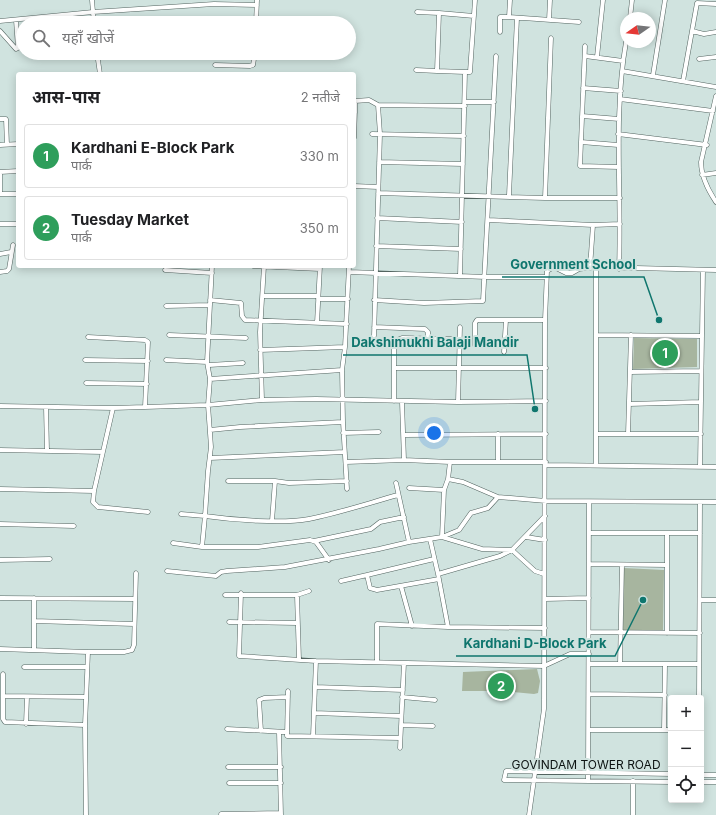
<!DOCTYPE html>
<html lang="hi">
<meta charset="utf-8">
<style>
body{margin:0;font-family:Inter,"Noto Sans Devanagari",sans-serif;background:#f2f2f2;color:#202124}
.controls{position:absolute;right:12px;bottom:12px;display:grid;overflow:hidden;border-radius:4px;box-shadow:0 2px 10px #0003}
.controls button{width:36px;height:36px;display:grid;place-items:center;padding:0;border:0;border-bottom:1px solid #e0e0e0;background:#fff;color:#202124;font:20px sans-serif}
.compass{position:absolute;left:620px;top:12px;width:36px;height:36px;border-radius:50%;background:#fff;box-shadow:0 2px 10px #0003;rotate:256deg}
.you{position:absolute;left:434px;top:433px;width:14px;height:14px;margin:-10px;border:3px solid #fff;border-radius:50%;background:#1a73e8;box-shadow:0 0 0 6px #1a73e833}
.badge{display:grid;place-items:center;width:26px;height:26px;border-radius:50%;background:#8b4f0d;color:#fff;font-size:13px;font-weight:700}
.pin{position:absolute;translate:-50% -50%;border:2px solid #fff;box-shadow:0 1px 4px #0006}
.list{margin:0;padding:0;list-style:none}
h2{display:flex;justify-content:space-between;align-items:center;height:52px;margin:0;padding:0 16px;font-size:17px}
h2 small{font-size:13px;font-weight:400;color:#757577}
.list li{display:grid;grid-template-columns:26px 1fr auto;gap:12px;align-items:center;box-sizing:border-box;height:64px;margin:0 8px 8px;padding:0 8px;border:1px solid #e0e0e0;border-radius:4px}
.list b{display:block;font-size:15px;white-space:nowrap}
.list p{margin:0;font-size:13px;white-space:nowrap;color:#757577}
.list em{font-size:13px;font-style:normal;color:#757577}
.icon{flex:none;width:22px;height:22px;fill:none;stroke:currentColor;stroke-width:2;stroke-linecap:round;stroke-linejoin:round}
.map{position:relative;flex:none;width:716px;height:815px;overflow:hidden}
.search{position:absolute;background:#fff;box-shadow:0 2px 10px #0003;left:16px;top:16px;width:340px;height:44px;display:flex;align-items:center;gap:10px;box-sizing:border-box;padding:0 14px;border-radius:22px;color:#757577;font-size:15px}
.panel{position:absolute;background:#fff;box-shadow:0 2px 10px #0003;left:16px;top:72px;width:340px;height:196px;border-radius:4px}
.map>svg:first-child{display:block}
</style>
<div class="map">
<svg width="716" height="815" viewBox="0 0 716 815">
<rect width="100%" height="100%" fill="#d0e3df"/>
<path fill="#a7b59f" d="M634,338L697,339V367L633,369Z
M624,568L664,570L663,630H623Z
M537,669L540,681L538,693L534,694L502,691H462L463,672Z"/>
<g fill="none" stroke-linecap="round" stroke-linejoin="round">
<g stroke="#536460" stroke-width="5">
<path id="minor" d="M510,0L509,17L579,22
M417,12L439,13L437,71L465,72
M439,13L474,16
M72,15L73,23
M630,18L632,0
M549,20L550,0
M0,21L93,12L92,0
M94,23L93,12L214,4L257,5
M256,23L257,0
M0,31L16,49L18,48L16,20
M692,31L704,34L716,32
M500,32V17H509
M585,46L580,166L619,167
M97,53L100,74
M585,56L623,61
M597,57L603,0
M699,59L716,57
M215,65L250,66L253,65L255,53
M416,70L437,71
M622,71L716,87
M653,75L665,0
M683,81L697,3L716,4
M583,88L621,91
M716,96L701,162C701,177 708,190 716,202
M620,99L713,111
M465,102H494
M355,113V101L369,100L378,105
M582,116L619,119
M0,119H6L7,145
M372,134L464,136
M618,134L707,145
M354,138L355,110
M581,142L618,145
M0,145L18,144
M379,162L463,164
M18,171L0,172V194H18
M702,175L716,173
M354,186L378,187
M378,193L545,198H620
M509,195L517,18
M545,198L551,38
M377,218L462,222
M488,220L593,225L620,224
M0,224H18
M376,246L461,249
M0,254L11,252
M253,266L320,269
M590,268L593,225
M619,269C622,193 613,117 626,42
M165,270L212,273
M0,272L7,271L9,269L13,245
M349,272L486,277H545
M460,276L465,72H470L475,0
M263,296H318
M318,299H348
M210,300L241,303L242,316L245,320L347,324
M374,300L424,303L483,301L496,56
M166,306L210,305
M317,323L320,266
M374,327L425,329L428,332V337
M169,335L246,338
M596,335L701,336
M374,336L380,134L378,105L465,106
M88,337L145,340L148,342L145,407
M475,345V323L477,320H545
M345,347L349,266
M504,352L506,320
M85,360L148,361
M166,360L207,362
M209,365L243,363
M394,368H546
M630,372L701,371
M210,379L342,370
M86,383L147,384
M262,400L260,332L264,266
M394,401V345L397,340L402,338L459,339
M402,402L404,460
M458,402L460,327
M629,404L701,402
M0,406L113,408L208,405L262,400L316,399L458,402L546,401
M46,407L47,451
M113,408L94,491L93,502L98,507L148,512
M343,422L347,489
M210,430L240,427L343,422L342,370L345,347L260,350
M343,433L379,432
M596,434H701
M628,434L631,335
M404,435L546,434
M0,450L103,452
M210,458L345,452
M346,462L404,460L450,462H546
M450,462L448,479L444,490L442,537L459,530L471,513L488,508L498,497L546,501L716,502
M498,462V434
M546,465L716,467
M596,465V267
M700,466L703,270
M448,479L463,482L498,497
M228,481H275L289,483L347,481
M396,483L409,542L442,537L482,549L512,550L545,516
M409,488L444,490
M0,489L94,491
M181,514L205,516L208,471L211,447L208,405L210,379L207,362L212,266
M272,521L275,481
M0,524L74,526
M589,533H700
M526,537L545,540
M430,539L438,574
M314,541L371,529L380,522L404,517
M173,543L202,547
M0,560L50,559
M329,560L316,542L310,540L258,547H202L205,516C233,520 282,524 309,519C339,513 369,503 398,495
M589,564L667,565
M167,571L216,576L221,572L227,571L285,567L379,549L409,542
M367,575L434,559
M341,581L367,575L370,588L377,590L439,579
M401,586L412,626
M241,593L239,656L316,661L544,666L570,654H589
M225,595H297L309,591
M297,595L299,660
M0,598L135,599
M34,598V650
M545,599L589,598
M700,600H716
M34,621L134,624
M229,622L297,623
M448,627L438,574L500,556L512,550L535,571L544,574
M589,632L700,633
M667,633V533
M0,649L88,652L85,725L86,815
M88,652H124L132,650L134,645L136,573
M377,662V624L448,627L545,628
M589,664H699
M620,664L622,565
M24,667H87
M3,674V719L5,722L85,725
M315,687L403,690
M288,691L287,736L400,738
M589,694L665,695
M3,696L86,697
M402,697L435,700
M699,698L700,502
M314,713L401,716
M26,724L27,697
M401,725L433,726
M227,729L287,732
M589,730H671
M664,730L665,665
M261,731L259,700L264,698L288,697
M279,732L281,815
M313,736L316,661
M400,748L404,663
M228,767H281
M671,774L506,771L504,780L671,782
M701,775H716
M588,781L589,502
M701,782H716
M229,783H281
M221,814L281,813
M529,815L544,709L545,320L547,271L554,267L566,273H572L579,269L596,267L716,270
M633,815V781"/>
</g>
<use href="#minor" stroke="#fff" stroke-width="4"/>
</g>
<g text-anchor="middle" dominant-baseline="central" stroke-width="4" stroke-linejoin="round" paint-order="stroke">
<g font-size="12" fill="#0c1312" stroke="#d0e3df">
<text x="586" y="764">GOVINDAM TOWER ROAD</text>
</g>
</g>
<path fill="none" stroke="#0f766e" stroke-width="1.5" d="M659 320L644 277H502M535 409L527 355H343M643 600L615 656H456"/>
<g fill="#0f766e" stroke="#d0e3df" stroke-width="1.5">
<circle cx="659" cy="320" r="4"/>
<circle cx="535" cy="409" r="4"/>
<circle cx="643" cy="600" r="4"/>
</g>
<g font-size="13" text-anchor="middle" font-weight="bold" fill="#0f766e" stroke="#d0e3df" stroke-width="4" stroke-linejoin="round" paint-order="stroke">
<text x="573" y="269">Government School</text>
<text x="435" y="347">Dakshimukhi Balaji Mandir</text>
<text x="535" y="648">Kardhani D-Block Park</text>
</g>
</svg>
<div class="controls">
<button>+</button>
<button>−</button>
<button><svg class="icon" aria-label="locate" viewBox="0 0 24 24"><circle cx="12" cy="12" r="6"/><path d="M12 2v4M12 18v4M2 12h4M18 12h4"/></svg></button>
</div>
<svg class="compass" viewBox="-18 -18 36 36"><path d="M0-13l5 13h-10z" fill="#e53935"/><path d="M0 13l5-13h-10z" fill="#757577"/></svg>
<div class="you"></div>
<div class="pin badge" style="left:665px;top:353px;background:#2e9e5b">1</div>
<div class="pin badge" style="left:501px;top:686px;background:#2e9e5b">2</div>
<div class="search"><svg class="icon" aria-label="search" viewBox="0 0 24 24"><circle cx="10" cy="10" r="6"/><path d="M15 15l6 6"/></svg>यहाँ खोजें</div>
<section class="panel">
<h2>आस-पास<small>2 नतीजे</small></h2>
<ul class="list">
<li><span class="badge" style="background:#2e9e5b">1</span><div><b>Kardhani E-Block Park</b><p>पार्क</p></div><em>330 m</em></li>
<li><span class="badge" style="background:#2e9e5b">2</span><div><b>Tuesday Market</b><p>पार्क</p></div><em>350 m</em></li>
</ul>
</section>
</div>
